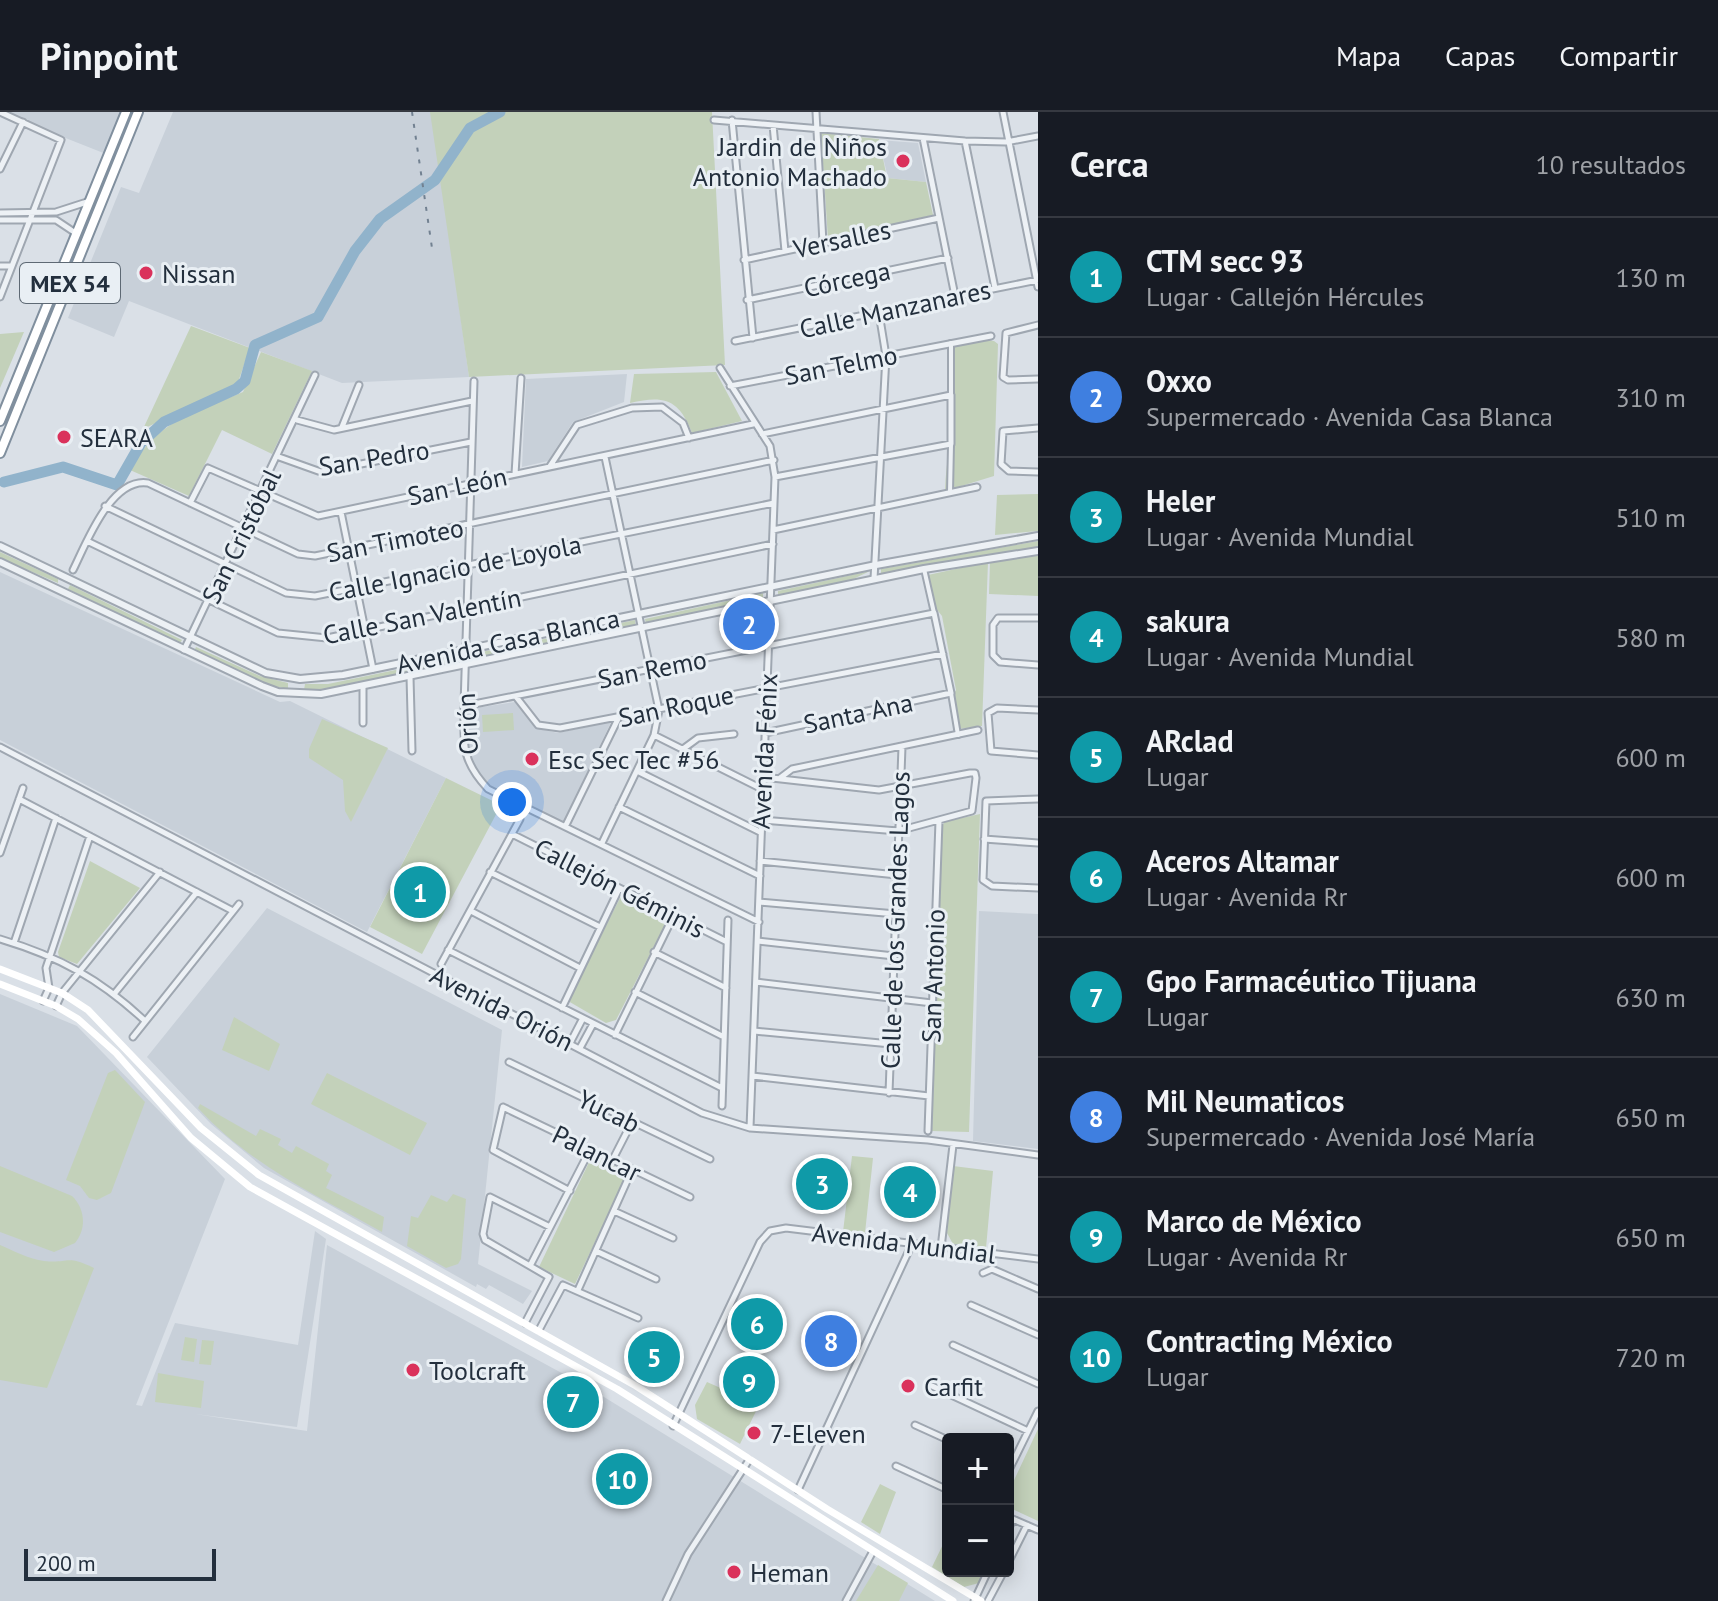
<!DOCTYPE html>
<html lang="es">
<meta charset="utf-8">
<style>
body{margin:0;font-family:"PT Sans",sans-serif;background:#242831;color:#f1f3f6}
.controls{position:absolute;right:24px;bottom:24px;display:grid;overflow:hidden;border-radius:8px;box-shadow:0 4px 20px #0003}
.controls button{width:72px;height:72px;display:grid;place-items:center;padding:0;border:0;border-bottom:2px solid #363941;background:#171b24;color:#f1f3f6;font:40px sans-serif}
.scale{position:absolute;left:24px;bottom:20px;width:192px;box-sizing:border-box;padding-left:8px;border:4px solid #232f3d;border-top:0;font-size:22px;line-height:28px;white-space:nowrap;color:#232f3d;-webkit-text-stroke:6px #e9eff4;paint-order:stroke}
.you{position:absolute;left:512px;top:690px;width:28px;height:28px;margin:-20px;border:6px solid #fff;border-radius:50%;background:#1a73e8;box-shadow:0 0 0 12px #1a73e833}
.badge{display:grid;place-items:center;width:52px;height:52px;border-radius:50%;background:#da315b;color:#fff;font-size:26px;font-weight:700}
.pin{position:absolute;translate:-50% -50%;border:4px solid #fff;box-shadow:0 2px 8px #0006}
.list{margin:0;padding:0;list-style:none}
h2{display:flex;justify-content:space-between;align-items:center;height:104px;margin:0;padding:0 32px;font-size:34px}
h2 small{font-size:26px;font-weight:400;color:#9ea1a6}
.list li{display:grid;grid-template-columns:52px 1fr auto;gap:24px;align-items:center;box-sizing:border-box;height:120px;padding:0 32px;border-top:2px solid #363941}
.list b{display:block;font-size:30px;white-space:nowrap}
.list p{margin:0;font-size:26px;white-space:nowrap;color:#9ea1a6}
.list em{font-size:26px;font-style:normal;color:#9ea1a6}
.map{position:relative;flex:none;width:1038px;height:1489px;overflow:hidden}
header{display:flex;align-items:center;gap:48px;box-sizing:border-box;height:112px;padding:0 40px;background:#171b24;border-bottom:2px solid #363941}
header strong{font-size:38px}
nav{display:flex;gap:44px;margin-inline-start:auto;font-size:28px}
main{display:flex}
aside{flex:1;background:#171b24}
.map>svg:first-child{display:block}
</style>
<header>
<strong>Pinpoint</strong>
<nav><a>Mapa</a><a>Capas</a><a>Compartir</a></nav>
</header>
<main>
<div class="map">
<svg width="1038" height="1489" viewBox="0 0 1038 1489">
<rect width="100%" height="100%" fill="#dae0e7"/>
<path fill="#c8d0d9" d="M0,0H134L116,46Z
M173,0H432L469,265L342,271L129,189L114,225L68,206L121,75L139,81Z
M879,28L918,31L926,70L888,66Z
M627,262L624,290L573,310L548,349L522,355L526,267Z
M0,460L280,590L290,589L446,666L367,820L0,628Z
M515,590L535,616L558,621L611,610L564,710L488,676L469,651V597Z
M267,796L502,918L478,1152L532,1179L523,1192L489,1173L486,1177L477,1172L476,1175L264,1056L211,1012L147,945Z
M979,799L1038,802V1037L973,1029Z
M0,882L77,914L225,1067L136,1293L142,1294L175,1211L298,1233L315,1119L326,1127L297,1315L195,1302L307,1319L327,1133L591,1277L935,1489H0Z"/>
<path fill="#c3d1ba" d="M430,0H712L725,253L469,265Z
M821,21L879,27L887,66L926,70L933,103L828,127Z
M191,214L250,236L237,273L143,317Z
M24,220L0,276V222Z
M975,228L994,229L998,232L994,364L945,379C946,346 953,321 954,288L948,281L949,240L956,232Z
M261,240L312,259L272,342L222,318L189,384L130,358C157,308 194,301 243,280Z
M716,260L742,309L692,321C679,287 664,283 630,291L634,262Z
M1038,382V419L995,423L997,383Z
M1038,429V436L881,463V457Z
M0,440L58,467V471L0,446Z
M1038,443V484L989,482L990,449Z
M988,450L982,614L959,617L953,583L956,578L942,504L934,494L928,463Z
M870,459L847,470L778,484V479Z
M70,473L182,528L180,531L68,477Z
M763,481V488L646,512L645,507Z
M635,508L636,515L472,549V542Z
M196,535L260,564L288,571V577L265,572L194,539Z
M458,545V552L337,576L304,578L305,572H328Z
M513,601L514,618L483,620L482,603Z
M322,607L388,636L351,710L345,699L343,668L309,646V637Z
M446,666L501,693L422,842L370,815Z
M980,702L969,1020L932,1019L942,716L944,710Z
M90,749L140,776L77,852L59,845L58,840Z
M622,782L668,807L616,908L606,911L568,889Z
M234,905L280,932L269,959L222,938Z
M115,958L145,990L111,1081L97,1088L89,1086L80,1074L66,1068L108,961Z
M327,961L427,1011L410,1043L311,992Z
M200,992L256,1024L260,1017L281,1027L278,1033L292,1041L296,1034L329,1052L326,1059L332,1063L326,1076L384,1105L382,1120C317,1084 249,1052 198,996Z
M592,1044L628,1061L575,1172L539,1155Z
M852,1044L873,1046L865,1121L843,1120Z
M0,1054L72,1084C85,1096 87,1117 75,1131L54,1140L0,1120Z
M953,1054L993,1059L986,1136L953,1132L947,1121Z
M453,1082L466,1087L461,1147L458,1152L446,1156L407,1134L411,1104L418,1106L431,1083L447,1090Z
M0,1133C14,1139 29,1147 44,1149C69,1152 65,1142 94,1156L47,1276L0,1268Z
M185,1225L197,1227L194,1250L181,1248Z
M202,1228L214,1229L211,1253L199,1252Z
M158,1261L204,1269L201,1296L155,1290Z
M707,1270L759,1293L740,1332L697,1307L695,1293Z
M1038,1317V1409L1008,1395V1381Z
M880,1372L896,1380L880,1422L861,1410Z
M948,1422V1459H985L979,1471L964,1475L932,1455Z
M878,1453L908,1471L899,1489H856Z"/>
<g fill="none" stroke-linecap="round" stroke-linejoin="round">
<path stroke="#91b3cb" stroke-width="11" d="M4,370L63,355L117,373L141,331L164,310L236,277L245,269L255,233L318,205L355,139L380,107L435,68L470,16L500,0"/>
<g stroke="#9fa7b1" stroke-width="8">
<path id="pedestrian" d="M951,283V231
M950,380L951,333
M924,457L934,501
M951,581L958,623"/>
</g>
<g stroke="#9fa7b1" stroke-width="9">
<path id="minor" d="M0,0L61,28L0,185
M816,0L823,131
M1003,0L1038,175
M714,8L965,29L1006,30L1038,24
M732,8L753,226
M773,13L785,139
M923,26L955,184
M965,29L995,176
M0,57L23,10
M0,101L56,100L87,90
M0,108H56L74,120
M744,148L939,106
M0,154H12
M747,188L948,146
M1038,213L1006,221L1003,265L1008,268L1038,267
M735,229L1038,168
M720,256L770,334L775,365L750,1016
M474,269L464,594C464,631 460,647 488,677L759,810
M730,274L991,224
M297,308L334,318L472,289
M342,315L359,273
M1038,316L1003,319L1001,352L1009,359L1038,360
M762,322L951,283V332L775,365
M279,345L321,360L471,330
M550,354L577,313L632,296L662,295L683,311L689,326
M515,362L521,266
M190,391L208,356L318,404L753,312
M105,394L286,481L315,484L774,391
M341,400L373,557
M773,418L977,375
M87,429L278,521L327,526L773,432
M73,458C86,432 111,365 148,371L298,442L315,444L774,348
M874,467L886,244L879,201
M1038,506H998L993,513V543L1000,550L1038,553
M184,538L315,263
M410,565L412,639
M363,575V611
M517,586L538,613L560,616L943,542
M464,594L934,501L951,581L765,621
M1038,598L997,596L988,601L991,639L1038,643
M654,623L762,677
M0,635L702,1001L750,1016L928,1028L1038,1043
M683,637L698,626L734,622
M637,659L760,720
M780,666L792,657L978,618
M19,687L233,799
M1038,687L986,689L983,768L992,774L1038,776
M619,695L760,764
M761,708L898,719L972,699L976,666L975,661H970L879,678L763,665
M566,713L618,607
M512,722L727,830
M984,727L1038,731
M602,731L654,623L659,598L605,345
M0,741L23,676
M760,749L897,763
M490,760L600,815
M759,790L896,802
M471,799L580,856
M0,827C60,845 100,867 145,909
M758,829L894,844
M14,831L56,706
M448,838L722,976
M654,840L726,876
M441,852L520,707
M756,870L932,891
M635,880L724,925
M115,881L197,780
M43,889L49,876L46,856L90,724
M56,894L62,881L160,760
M562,896L619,777
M754,919L891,932
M615,923L674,803
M133,925L239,792
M570,931L583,906
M580,936L593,912
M509,950L710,1047
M752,964L929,984
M889,981L902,635
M722,994L728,808
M928,1019L939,709
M613,1047L632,1010
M570,1079L493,1038L503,995L690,1085
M614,1099L673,1126
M941,1136L953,1033
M596,1139L656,1167
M531,1152L590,1038
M983,1161L992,1157L1038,1177
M578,1178L632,1058
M971,1193L1038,1223
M525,1211L549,1165L485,1128L483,1122L490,1085L550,1115
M539,1218L563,1173L638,1206
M953,1233L1038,1272
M932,1274L1028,1319
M915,1313L948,1328
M673,1314L760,1130L770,1119L786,1116L1038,1147
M896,1354L948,1378
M1008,1360L1038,1299
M798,1378L912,1132
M1008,1405L1038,1418
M1008,1418L1013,1407
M1008,1451L1027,1413
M666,1489L688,1442L749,1348
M846,1489L872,1441
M974,1489L988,1459
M988,1489L1004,1459"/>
</g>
<g stroke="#9fa7b1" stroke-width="10">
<path id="tertiary" d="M0,434L266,561L300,567L343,563L876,453L1038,424
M0,450L262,574L278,580L321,582L924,457L1038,439"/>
</g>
<g stroke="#808f9e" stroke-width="12">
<path id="trunk" d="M0,309L126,0
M0,341L138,0"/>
</g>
<use href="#pedestrian" stroke="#edf1f5" stroke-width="4"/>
<use href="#minor" stroke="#edf1f5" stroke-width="5"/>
<use href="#tertiary" stroke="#edf1f5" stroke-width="6"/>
<path stroke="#fff" stroke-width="7" d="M0,857L62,881L88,898L201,1016L259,1063L636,1274L827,1397L981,1489
M0,872L56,894L78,907L116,941L191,1026L250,1075L617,1277L953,1489"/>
<use href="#trunk" stroke="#fff" stroke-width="8"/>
<path stroke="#728191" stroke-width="2" stroke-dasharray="4 8" stroke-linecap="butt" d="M412,0L432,136"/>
</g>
<g fill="#da315b" stroke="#e9eff4" stroke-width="3">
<circle cx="903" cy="49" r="8"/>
<circle cx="146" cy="161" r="8"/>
<circle cx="64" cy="325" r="8"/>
<circle cx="532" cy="647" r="8"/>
<circle cx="413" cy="1258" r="8"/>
<circle cx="908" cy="1274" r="8"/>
<circle cx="754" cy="1321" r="8"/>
<circle cx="734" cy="1460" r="8"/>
</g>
<g text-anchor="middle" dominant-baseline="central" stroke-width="6" stroke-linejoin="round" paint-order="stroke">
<rect fill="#e9eff4" stroke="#5e6974" stroke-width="2" x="20" y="151" width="100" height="40" rx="6"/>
<g font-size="24" font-weight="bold" fill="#232f3d">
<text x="70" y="171">MEX 54</text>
</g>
<g font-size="26" fill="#232f3d" stroke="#e9eff4" text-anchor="start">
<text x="887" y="34" text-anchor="end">Jardin de Niños<tspan x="887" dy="30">Antonio Machado</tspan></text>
<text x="162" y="161">Nissan</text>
<text x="80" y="325">SEARA</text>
<text x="548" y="647">Esc Sec Tec #56</text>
<text x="429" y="1258">Toolcraft</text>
<text x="924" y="1274">Carfit</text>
<text x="770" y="1321">7-Eleven</text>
<text x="750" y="1460">Heman</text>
</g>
<g font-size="26" fill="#232f3d" stroke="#e9eff4">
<text transform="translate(842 127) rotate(-12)">Versalles</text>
<text transform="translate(847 167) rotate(-12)">Córcega</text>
<text transform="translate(895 197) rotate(-12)">Calle Manzanares</text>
<text transform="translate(841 253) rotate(-11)">San Telmo</text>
<text transform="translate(374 346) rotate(-9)">San Pedro</text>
<text transform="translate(457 374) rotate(-12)">San León</text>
<text transform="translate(241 424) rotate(-64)">San Cristóbal</text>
<text transform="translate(395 428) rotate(-11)">San Timoteo</text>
<text transform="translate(455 456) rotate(-11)">Calle Ignacio de Loyola</text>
<text transform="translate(422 504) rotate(-11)">Calle San Valentín</text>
<text transform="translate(508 529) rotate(-12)">Avenida Casa Blanca</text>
<text transform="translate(652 557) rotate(-11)">San Remo</text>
<text transform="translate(676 594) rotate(-12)">San Roque</text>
<text transform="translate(858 601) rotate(-12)">Santa Ana</text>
<text transform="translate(467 612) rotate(-93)">Orión</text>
<text transform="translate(764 639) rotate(-87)">Avenida Fénix</text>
<text transform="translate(620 776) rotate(27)">Callejón Géminis</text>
<text transform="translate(895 808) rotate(-88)">Calle de los Grandes Lagos</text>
<text transform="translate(933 864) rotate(-88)">San Antonio</text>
<text transform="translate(502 896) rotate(27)">Avenida Orión</text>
<text transform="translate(609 999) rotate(26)">Yucab</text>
<text transform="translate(597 1041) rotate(26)">Palancar</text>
<text transform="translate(904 1131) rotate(7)">Avenida Mundial</text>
</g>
</g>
</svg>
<div class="controls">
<button>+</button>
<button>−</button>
</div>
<div class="scale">200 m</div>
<div class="you"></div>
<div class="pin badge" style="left:420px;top:780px;background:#0f9aa8">1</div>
<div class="pin badge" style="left:749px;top:512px;background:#3f7fe0">2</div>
<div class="pin badge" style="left:822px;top:1072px;background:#0f9aa8">3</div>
<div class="pin badge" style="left:910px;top:1080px;background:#0f9aa8">4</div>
<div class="pin badge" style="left:654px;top:1245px;background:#0f9aa8">5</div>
<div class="pin badge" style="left:757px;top:1212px;background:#0f9aa8">6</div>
<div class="pin badge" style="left:573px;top:1290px;background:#0f9aa8">7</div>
<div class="pin badge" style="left:831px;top:1229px;background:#3f7fe0">8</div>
<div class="pin badge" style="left:749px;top:1270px;background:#0f9aa8">9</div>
<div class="pin badge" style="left:622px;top:1367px;background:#0f9aa8">10</div>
</div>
<aside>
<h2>Cerca<small>10 resultados</small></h2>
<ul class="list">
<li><span class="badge" style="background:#0f9aa8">1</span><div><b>CTM secc 93</b><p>Lugar · Callejón Hércules</p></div><em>130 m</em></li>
<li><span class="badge" style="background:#3f7fe0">2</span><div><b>Oxxo</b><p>Supermercado · Avenida Casa Blanca</p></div><em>310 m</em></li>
<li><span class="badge" style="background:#0f9aa8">3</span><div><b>Heler</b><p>Lugar · Avenida Mundial</p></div><em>510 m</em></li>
<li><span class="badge" style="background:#0f9aa8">4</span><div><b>sakura</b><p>Lugar · Avenida Mundial</p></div><em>580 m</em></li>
<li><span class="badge" style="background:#0f9aa8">5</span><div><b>ARclad</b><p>Lugar</p></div><em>600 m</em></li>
<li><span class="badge" style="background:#0f9aa8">6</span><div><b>Aceros Altamar</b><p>Lugar · Avenida Rr</p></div><em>600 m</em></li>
<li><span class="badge" style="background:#0f9aa8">7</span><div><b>Gpo Farmacéutico Tijuana</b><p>Lugar</p></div><em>630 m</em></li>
<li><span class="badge" style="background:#3f7fe0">8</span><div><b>Mil Neumaticos</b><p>Supermercado · Avenida José María</p></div><em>650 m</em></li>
<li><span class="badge" style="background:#0f9aa8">9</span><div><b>Marco de México</b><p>Lugar · Avenida Rr</p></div><em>650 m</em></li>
<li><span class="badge" style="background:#0f9aa8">10</span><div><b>Contracting México</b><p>Lugar</p></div><em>720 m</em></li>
</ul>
</aside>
</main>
